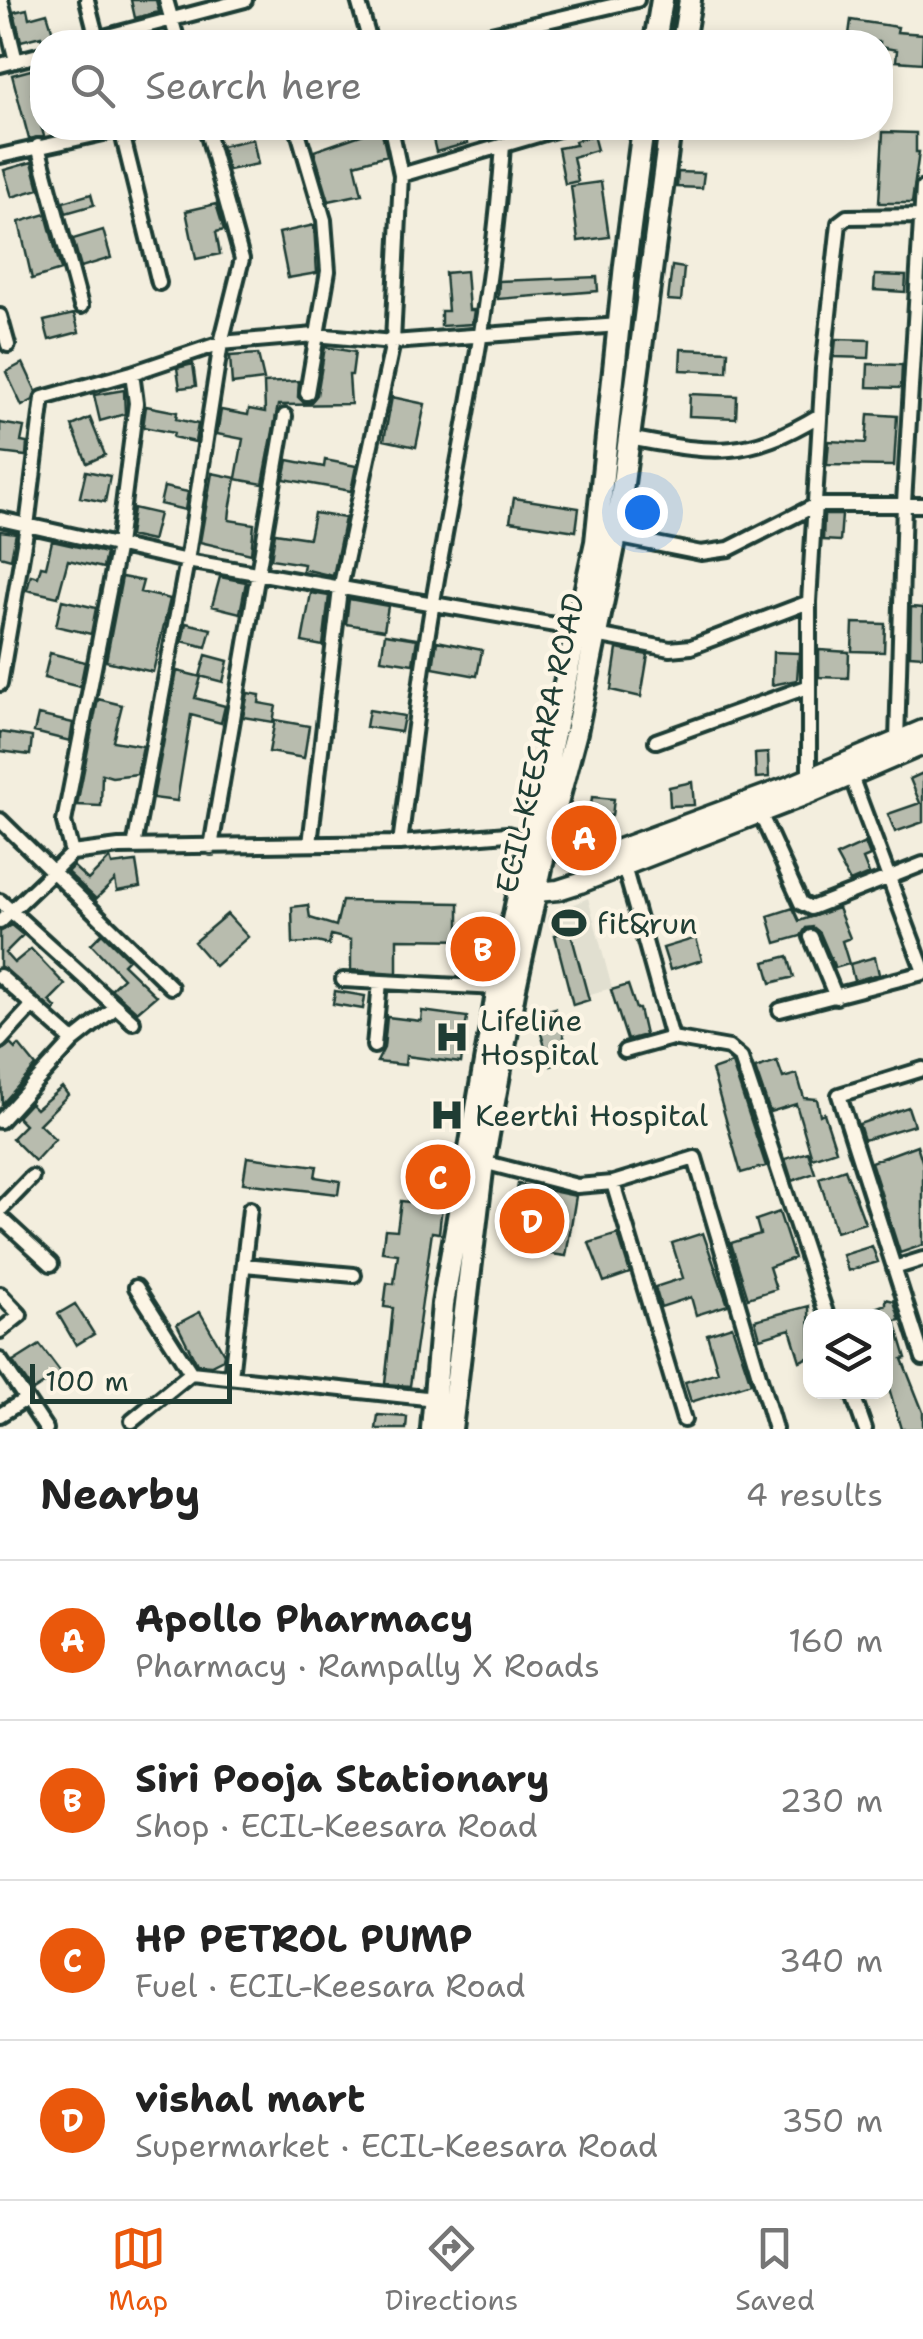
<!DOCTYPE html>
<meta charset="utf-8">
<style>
body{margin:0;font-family:"Shantell Sans",sans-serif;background:#f6f6f6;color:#222}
.controls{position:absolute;right:30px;bottom:30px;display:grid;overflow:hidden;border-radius:20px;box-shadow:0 5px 15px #0003}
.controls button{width:90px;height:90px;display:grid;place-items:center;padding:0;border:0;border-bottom:2px solid #e0e0e0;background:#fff;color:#222;font:50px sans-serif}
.scale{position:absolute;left:30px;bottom:25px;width:202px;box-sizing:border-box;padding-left:10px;border:5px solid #1f3d34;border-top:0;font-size:28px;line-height:35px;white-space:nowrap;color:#1f3d34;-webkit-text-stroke:8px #fcf5e5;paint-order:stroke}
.you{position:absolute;left:642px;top:512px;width:35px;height:35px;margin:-25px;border:8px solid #fff;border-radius:50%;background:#1a73e8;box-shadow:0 0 0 15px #1a73e833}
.badge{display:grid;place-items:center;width:65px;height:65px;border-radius:50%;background:#ea580c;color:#fff;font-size:32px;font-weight:700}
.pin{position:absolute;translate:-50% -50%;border:5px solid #fff;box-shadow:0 2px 10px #0006}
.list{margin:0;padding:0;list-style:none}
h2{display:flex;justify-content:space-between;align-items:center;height:130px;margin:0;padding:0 40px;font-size:42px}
h2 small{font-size:32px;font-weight:400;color:#767676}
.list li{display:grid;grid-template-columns:65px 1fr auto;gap:30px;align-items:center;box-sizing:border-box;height:160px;padding:0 40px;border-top:2px solid #e0e0e0}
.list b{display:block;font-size:38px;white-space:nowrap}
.list p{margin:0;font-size:32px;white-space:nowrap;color:#767676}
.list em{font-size:32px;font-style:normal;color:#767676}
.icon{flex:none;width:55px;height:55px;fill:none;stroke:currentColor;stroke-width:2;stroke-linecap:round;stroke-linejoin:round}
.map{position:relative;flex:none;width:923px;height:1429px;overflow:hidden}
.search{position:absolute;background:#fff;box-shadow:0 5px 15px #0003;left:30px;right:30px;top:30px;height:110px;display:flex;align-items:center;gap:25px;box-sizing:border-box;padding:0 35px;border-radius:40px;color:#767676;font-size:38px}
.sheet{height:770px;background:#fff}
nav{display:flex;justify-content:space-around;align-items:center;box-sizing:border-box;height:140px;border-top:2px solid #e0e0e0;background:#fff;font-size:28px;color:#767676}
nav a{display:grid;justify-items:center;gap:5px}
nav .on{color:#ea580c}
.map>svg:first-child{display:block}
</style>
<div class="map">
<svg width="923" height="1429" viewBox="0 0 923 1429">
<rect width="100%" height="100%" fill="#f3eede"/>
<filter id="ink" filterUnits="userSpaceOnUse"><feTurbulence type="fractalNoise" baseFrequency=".01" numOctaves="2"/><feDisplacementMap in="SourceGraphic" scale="20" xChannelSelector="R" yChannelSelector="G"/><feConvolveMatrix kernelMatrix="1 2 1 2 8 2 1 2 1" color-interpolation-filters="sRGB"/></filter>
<g filter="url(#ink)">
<path fill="#e1dfd0" d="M588,898L612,988L572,999L547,916Z"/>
<path fill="#b8bcae" stroke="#1f3d34" stroke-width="2.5" d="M131,0H156L159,12L135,18Z
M27,9L29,18L47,13L56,42H43L41,36L21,41L14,12Z
M851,20L898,27L897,32L923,34L922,63L896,61L897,50L880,47V42H848Z
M38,68L42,91L32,94L44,136L29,139L12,75Z
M381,128L387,155L355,164L362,194L329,201L314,151Z
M444,128H464L468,143L436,152L431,131Z
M883,132L916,133V152H919L912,203H879Z
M593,135L597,150L573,157L578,181L565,184L558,148L576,145L575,141Z
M253,139L258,164L228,170L221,146Z
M32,162L39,189L12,197L4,170Z
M678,172L704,173L702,188L677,187Z
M601,182L609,237L578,241L571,186Z
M91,194L94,205L66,213L63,202Z
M216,204L224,230L216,232L220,254L196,259L186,211Z
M46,214L61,270L32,279L19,222Z
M314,225L317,273L288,278L279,233Z
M103,230L111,258L81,267L73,239Z
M672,266L684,268L681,301L668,300Z
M466,271L469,310H474L472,324L441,326V311H448L445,273Z
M875,275L906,276L905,292L874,290Z
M597,277L598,291L498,299L499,281Z
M74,314L79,332L49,340L44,321Z
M836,339L870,340L869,358L834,357Z
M325,347L355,352L352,375H349L351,404L278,405L263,484L236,479L230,510L229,520L254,524L251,554L200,542L212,473L236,478L243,439L217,434L221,410L248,415L249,409L265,412L264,383L299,381L298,397L304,403L311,402L317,395Z
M681,349L728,351L727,372L680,370Z
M258,354L264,380L232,384L230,356Z
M23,363L36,391L33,400L22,406L6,372Z
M193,364L196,386L180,388L177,368Z
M868,364L902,365L901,388L867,387Z
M124,390L125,414L100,421L94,395Z
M690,394L737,396L736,418L689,416Z
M392,397L425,404L416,447L384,440Z
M146,406L177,412L176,419L198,424L195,442L173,437L174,433L143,427Z
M868,414L897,416L894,466L827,465L829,441L866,443Z
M90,418L105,455L87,463L72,426Z
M0,423L24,427L21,442L27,443L26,456L0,453Z
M288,460L324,467L325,460L356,466L351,491L284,479Z
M86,471L110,476L105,502L80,497Z
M164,487L188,492L185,510L160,504Z
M514,498L579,508L576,531L510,521Z
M133,508L159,514L152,541L129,536Z
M314,513L345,518L333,576L303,569L304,564L271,559L275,533L309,538Z
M824,515H842L840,541L823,540Z
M0,531L16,533L11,559L0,556Z
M52,541L106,553L103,568L68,560L58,597L27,590L31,575L38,577L41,566L46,567Z
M122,577L143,581L140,592L170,599L153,672L106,661Z
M220,577L246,582L240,613L212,606Z
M311,593L329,596L323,646L302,642Z
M349,599L388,606L384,630L346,624Z
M62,600L96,608L91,634L56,626Z
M911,607L923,608V656L910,655Z
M186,623L211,629L206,647L182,641Z
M853,623L885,624L884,652L852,651Z
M385,634L417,639L413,664L381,659Z
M437,641L482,650L477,676L433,668Z
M617,649L648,655L641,697L611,690Z
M819,650L849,652L848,678L819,677Z
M773,652L799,653L797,680L772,685Z
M50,653L85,662L80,687L44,678Z
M206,655L228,661L223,682L200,676Z
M177,671L201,677L195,698L225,706L221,723L191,715L177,801L153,798Z
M248,693L260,695L259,703L276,706L273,722L243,717Z
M98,699L122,705L113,741L143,746L137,774L112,777L102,774L101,806L77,805Z
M369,710L404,716L401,732L366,727Z
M38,715L73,723L70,741L34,732Z
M275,720L309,726L304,758L269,752Z
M0,732L32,737L30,755L0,751Z
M768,753L769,777L756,778L755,754Z
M923,773V822L895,832L888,814L920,803L910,779Z
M692,782L694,805L670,806L669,787Z
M592,797L614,799L612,816L601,814L596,841L588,839V835L567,831L571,813L590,816Z
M865,843L870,856L863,859L869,874L850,882L836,856Z
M110,858L112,865L136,862L140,887L117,891L115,880L96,899L67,872L73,866L88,880Z
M342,901L459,903V928L496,933L494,940H487L481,972L470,970L475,940L397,939V973L351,970V940L331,935L329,945L317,942L293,944L292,907L308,905L310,918L336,926Z
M793,908L799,921L838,908L850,938L842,941L849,964L835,968L820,933L813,927L806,928L801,936L776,943L768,916Z
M227,914L248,937L215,966L194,942Z
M11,925L23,935L5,953L14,963L31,949L65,985L49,1001L56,1008L54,1011L0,966V932Z
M570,930L589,1000L573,1005L555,935Z
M102,933L128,959L123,964L156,996L137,1012L111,989L123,978L91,944Z
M696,938L702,960L670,970L663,948Z
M788,956L794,977L771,983L765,962Z
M875,957L879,974L854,981L850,964Z
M628,985L636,1009H639L645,1035L627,1040L611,990Z
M335,991L365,996L363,1009L333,1004Z
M555,1008L571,1059L551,1066L535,1014Z
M422,1011L467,1017L461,1063L406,1056L405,1065L377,1062L384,1048L387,1017L421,1021Z
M10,1044L15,1049L19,1045L36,1066L2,1104L0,1051Z
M777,1061L783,1078L797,1074L804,1098L817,1099L820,1115L824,1113L836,1150L812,1158L796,1104L770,1112L755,1068Z
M732,1063L766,1166L741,1173L712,1070Z
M62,1087L68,1095L39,1124L55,1139L35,1161L12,1138L25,1125L17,1117L30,1103L36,1109Z
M908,1107L914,1125L864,1140L859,1124Z
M917,1145L923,1164V1245L900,1253L871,1162Z
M808,1152L815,1173L792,1181L785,1159Z
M247,1157L317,1166L315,1177L340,1181L338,1194L243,1183Z
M845,1169L865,1223L836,1232L819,1178Z
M518,1184L576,1196L566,1256L508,1248Z
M401,1201L442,1206L439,1233L432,1232L410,1386L385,1384L393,1308L384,1307L387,1283L394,1284L398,1254L382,1252L385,1229L397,1230Z
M779,1212L794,1258L769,1267L776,1289L748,1298L731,1243L760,1234L756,1220Z
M703,1233L728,1305L696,1315L691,1297L661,1307L655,1287L683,1278L672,1243Z
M618,1234L630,1273L604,1282L589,1243Z
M872,1246L878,1262L848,1271L843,1255Z
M886,1299L894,1301L900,1320L895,1321L906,1358L902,1359L923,1412V1429H901L886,1378V1316H853L886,1304Z
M75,1304L94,1334L76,1345L58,1314Z
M809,1306L810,1357L800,1361L790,1329L760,1338L755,1320Z
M200,1312L224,1354L223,1359L211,1365L197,1364L177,1324Z
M732,1326L751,1383L691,1402L685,1382L718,1372L707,1334Z
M40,1345L61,1373L33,1391L13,1362Z
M378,1415L407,1417L406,1429H376Z"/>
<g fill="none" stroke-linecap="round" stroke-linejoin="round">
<g stroke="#1f3d34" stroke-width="20">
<path id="street" d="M1,0L16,61
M87,0L97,39
M166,0L178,42
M358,0L370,42
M85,42L245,0
M457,42L637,0
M0,65L42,54
M297,128L324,220L328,271L307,393
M121,129L159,283
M38,146L81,306
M0,156L126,128
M401,175L562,128
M0,316L8,345
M628,438C712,453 744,461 820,415
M0,519L187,561L578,629
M616,536L701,553L729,549L816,505H923
M596,635L670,649L691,647L809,602
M0,684L27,526L43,398L132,373L221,343L315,335L393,342L619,325
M656,741L807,687
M897,741L904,503L923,188
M851,776L923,969
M809,779V602L823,369L839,223L847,217L923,216
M760,813L801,903L811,908L923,864
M0,820L171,987
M400,843C411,763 419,682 433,602C459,448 493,302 503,145
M310,844L340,589L393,342L401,175L391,128
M134,847L187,561L221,343L242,259L206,128
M211,847L285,416
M72,853L64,822L118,545L136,403L132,373
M622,859L672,1038L729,1048L741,1058L827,1316
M0,901L133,1022
M0,922L72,853L119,847L400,843L507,834L531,840
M811,937L836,997
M0,976L73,1041L0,1121
M343,980L498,988
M780,1010L923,973
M0,1041L33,1005
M73,1041L116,1007
M374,1046L380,982
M625,1051L672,1038
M923,1069L839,1095L923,1358
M483,1162L577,1186L613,1183L695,1158L775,1429
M613,1183L684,1420
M0,1210L32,1177
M0,1217L51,1264
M244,1265L354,1275
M894,1268L923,1259
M136,1287L191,1373
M0,1294L20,1315L0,1331
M0,1360L46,1429
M231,1377L250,1209
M852,1392L865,1429
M0,1415L26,1399
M132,1421L191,1373L435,1399"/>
</g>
<g stroke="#1f3d34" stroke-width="25">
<path id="secondary" d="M535,842L580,858L603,855L790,786L923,730
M526,893L558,890L580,883L811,793L923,745"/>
</g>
<g stroke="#1f3d34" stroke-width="28">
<path id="primary" d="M655,42L662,0
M683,42L690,0
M432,1429L443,1304L498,988L596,542L625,265L643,128
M451,1429L483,1162L514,992L546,845L576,732L616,536L670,128"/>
</g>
<use href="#street" stroke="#fcf5e5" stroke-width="12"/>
<use href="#secondary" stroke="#fcf5e5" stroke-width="18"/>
<use href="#primary" stroke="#fcf5e5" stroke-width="20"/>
</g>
</g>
<defs>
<g id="stadium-bare" transform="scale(2.7)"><path d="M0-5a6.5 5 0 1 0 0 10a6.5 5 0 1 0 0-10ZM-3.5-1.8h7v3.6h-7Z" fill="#1f3d34" stroke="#fcf5e5" stroke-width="2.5" paint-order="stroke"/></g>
<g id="hospital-bare" transform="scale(2.7)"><path d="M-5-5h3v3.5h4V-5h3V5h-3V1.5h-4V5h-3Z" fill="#1f3d34" stroke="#fcf5e5" stroke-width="2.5" paint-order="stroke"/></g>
</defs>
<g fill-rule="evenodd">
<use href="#stadium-bare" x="569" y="923"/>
<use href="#hospital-bare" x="452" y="1037"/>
<use href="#hospital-bare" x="447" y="1115"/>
</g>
<g text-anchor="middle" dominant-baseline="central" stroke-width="9" stroke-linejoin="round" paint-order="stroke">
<g font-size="30" fill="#1f3d34" stroke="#fcf5e5">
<text transform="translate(540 743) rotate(-77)">ECIL-KEESARA ROAD</text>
</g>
<g font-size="30" fill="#1f3d34" stroke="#fcf5e5" text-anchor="start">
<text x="597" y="923">fit&amp;run</text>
<text x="480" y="1020">Lifeline<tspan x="480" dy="34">Hospital</tspan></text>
<text x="475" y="1115">Keerthi Hospital</text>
</g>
</g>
</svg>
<div class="controls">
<button><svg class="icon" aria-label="layers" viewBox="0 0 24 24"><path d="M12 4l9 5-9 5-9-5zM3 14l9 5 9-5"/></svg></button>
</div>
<div class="scale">100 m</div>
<div class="you"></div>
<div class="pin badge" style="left:584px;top:838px">A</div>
<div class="pin badge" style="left:483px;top:949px">B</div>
<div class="pin badge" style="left:438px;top:1177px">C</div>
<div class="pin badge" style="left:532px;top:1221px">D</div>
<div class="search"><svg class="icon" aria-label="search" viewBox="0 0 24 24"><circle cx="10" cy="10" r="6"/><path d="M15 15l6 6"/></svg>Search here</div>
</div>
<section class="sheet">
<h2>Nearby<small>4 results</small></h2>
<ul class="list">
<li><span class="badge">A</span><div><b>Apollo Pharmacy</b><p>Pharmacy · Rampally X Roads</p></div><em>160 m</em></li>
<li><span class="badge">B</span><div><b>Siri Pooja Stationary</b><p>Shop · ECIL-Keesara Road</p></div><em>230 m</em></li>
<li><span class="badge">C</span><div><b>HP PETROL PUMP</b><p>Fuel · ECIL-Keesara Road</p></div><em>340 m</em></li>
<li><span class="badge">D</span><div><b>vishal mart</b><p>Supermarket · ECIL-Keesara Road</p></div><em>350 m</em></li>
</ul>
</section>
<nav>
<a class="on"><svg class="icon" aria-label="map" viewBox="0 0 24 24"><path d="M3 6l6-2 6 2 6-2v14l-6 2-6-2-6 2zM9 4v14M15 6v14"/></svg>Map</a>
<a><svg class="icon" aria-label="directions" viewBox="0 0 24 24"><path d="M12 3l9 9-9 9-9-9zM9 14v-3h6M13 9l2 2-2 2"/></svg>Directions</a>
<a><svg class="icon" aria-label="saved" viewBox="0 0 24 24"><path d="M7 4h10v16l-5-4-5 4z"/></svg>Saved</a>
</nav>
